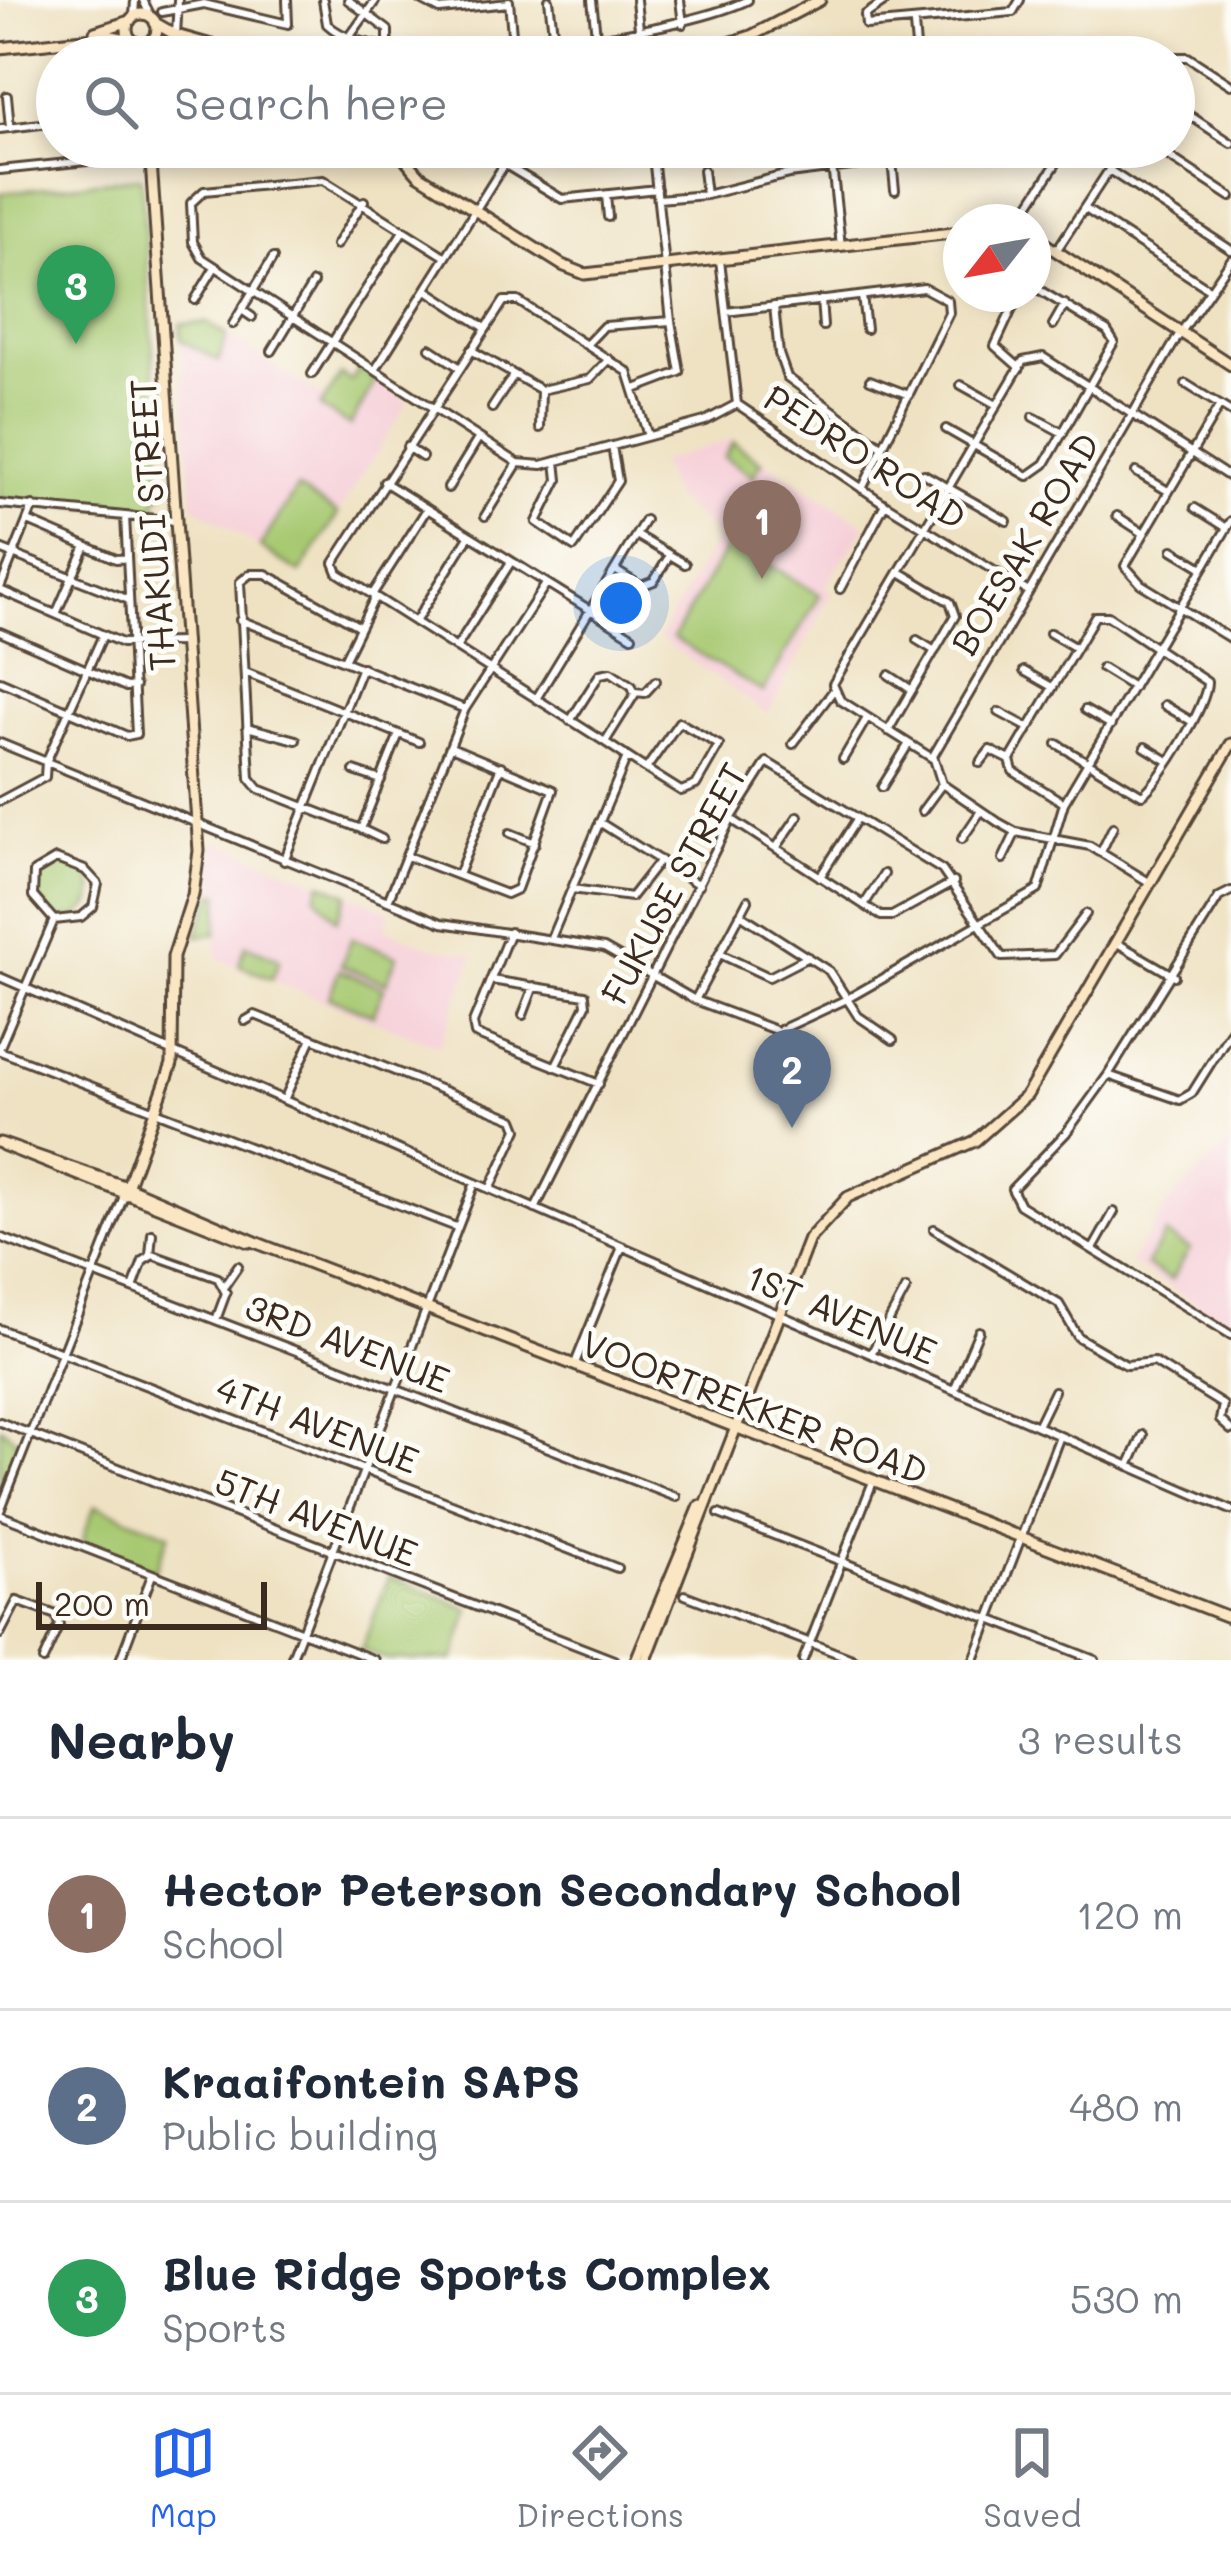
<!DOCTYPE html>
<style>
body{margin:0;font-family:Mali,sans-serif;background:#f6f6f7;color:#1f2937}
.compass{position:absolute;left:943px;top:204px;width:108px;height:108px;border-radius:50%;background:#fff;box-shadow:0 6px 18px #0003;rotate:239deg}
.scale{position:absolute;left:36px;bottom:30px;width:231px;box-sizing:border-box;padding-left:12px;border:6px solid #3b2a1e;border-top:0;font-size:33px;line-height:42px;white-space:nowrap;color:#3b2a1e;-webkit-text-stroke:9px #fdfcf7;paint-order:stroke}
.you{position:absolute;left:621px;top:603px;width:42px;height:42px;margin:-30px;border:9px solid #fff;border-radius:50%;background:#1a73e8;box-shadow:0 0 0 18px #1a73e833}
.badge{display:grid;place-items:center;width:78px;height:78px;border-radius:50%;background:#2563eb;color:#fff;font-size:39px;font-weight:700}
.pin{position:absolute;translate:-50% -99px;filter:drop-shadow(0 3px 6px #0008)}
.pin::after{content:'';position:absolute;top:63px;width:42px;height:36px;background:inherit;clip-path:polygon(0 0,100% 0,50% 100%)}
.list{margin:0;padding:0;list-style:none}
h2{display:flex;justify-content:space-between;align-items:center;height:156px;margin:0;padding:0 48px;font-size:51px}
h2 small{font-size:39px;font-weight:400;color:#747a83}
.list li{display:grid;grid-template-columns:78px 1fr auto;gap:36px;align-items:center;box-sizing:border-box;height:192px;padding:0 48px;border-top:3px solid #e0e1e3}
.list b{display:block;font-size:45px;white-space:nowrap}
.list p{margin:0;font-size:39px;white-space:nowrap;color:#747a83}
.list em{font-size:39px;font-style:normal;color:#747a83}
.icon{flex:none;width:66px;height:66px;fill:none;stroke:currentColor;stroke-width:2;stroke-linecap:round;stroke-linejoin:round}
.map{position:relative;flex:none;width:1231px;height:1660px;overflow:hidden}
.search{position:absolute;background:#fff;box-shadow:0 6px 18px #0003;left:36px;right:36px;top:36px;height:132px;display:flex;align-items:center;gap:30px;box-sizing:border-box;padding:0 42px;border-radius:66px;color:#747a83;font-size:45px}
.sheet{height:732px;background:#fff}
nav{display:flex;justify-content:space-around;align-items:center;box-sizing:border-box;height:168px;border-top:3px solid #e0e1e3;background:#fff;font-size:33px;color:#747a83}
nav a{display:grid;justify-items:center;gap:6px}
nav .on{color:#2563eb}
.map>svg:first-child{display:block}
</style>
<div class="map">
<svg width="1231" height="1660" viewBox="0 0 1231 1660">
<rect width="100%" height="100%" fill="#fdfcf7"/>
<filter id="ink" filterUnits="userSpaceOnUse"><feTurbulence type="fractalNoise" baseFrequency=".00833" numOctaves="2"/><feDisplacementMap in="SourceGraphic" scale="24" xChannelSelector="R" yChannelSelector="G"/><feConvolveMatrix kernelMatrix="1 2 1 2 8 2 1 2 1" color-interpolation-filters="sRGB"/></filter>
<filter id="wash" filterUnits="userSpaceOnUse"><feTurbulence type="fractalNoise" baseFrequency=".004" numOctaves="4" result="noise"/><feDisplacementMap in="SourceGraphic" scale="48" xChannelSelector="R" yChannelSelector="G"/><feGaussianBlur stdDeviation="2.7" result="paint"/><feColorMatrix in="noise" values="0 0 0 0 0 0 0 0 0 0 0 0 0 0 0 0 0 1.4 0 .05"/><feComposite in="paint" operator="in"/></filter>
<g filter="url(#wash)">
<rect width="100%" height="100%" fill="#efe2c3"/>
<path fill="#f6cfd8" d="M207,323L325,398L341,375L351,381L361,367L408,403L300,573L193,505L180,324Z
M731,440L866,526L825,586L832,592L768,714L659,638L719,536L673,497L659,462Z
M218,842L391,911L385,929L431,947L475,955L439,1046L218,959L216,934L196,936L214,893L211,846Z
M1231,1141V1325L1130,1263L1168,1204Z"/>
<path fill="#a7c971" stroke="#717a48" stroke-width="3" d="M141,177L163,495L156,496L157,512L0,499V193Z
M207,323L226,335L219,361L181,340L180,324Z
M361,367L375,382L350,426L320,407L341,375L351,381Z
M733,442L762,462L753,476L724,457Z
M297,488L338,514L300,573L260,547Z
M730,541L820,595L763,692L673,638Z
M37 891a28 28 0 1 1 56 0a28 28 0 1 1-56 0Z
M321,883L348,894L337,920L316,896Z
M214,893L220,894L217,934L196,936Z
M352,938L397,956L386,983L341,965Z
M246,945L280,959L272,979L239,965Z
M339,970L384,988L373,1015L329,997Z
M1165,1234L1190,1249L1171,1280L1146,1265Z
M0,1427L18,1441L0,1489Z
M95,1505L169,1534L155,1570L82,1541Z
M389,1577L470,1609L454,1660H387L361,1650Z"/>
</g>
<g filter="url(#ink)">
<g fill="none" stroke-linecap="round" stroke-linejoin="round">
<g stroke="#564637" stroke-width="12">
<path id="street" d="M143,0L152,19
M323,0L327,24C385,81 678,34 748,0
M348,0L388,30V49
M421,0L440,10L509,3
M549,0L554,40
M592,0L596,35
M636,0L642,57
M680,0L683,24
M887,0L865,15L866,25L1013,12L1020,0
M509,1L513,45
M162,12L204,4L288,24L287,0
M134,17L135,0
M914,25L917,57
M176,35L178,0
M348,39L376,0
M1166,57H1188L1231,85
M48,89L51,122
M7,96L10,128
M1174,105L1231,143
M0,129L57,122
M365,147L380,154L397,151
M652,147L671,321
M830,147L841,246
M1155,147L1231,197
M892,161L895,190
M504,164L562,199L657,189
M0,170L87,161L96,147
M703,170L706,195
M1109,170L1231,250
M606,195L608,217
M658,199L706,195L789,174L1000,147
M1084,208L1209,289
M1018,222L1067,147
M336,245L364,201
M1056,251L1124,147
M446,257L323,180L204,191L191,203L193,242L202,258L518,463L542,465L705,421L737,404
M720,260L737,404L885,504L1027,591
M427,290L484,327
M1019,294L995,346L1020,368
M862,296L866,329
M195,300L215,267
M821,300L823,326
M774,306L779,354L787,377L883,447
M242,310L252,317
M726,312L924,288L948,301L949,313L862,489
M233,324L273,258
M1053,325L1065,304
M586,345L604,326L671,321L680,372L635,389
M430,348L459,367
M471,350L541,390L590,379L609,359
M272,351L313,283
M377,367L515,147
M312,374L403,231
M870,380L909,395
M1186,384L1231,412
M961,385L997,405
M1220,405L1125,566L1141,584L1231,639
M492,408L513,376
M1033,417L1063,433
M540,428L541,390
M946,429L1028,476L1045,464L1114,342L1107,331L1033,286
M407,447L422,457
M556,461L558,480L537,522L574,547L618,481L612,446
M1136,472L1168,491
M924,474L1007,521
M384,482L632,636
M448,488L478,439
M0,504L177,521
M1195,508L1227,528
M485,516L518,463
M1117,516L1143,533
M28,521L116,559L127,558
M0,549L129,600
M1173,550L1203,568
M670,555L685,564
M615,570L641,586L654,581L670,555L636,535
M0,588L33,506
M840,589L885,504
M0,590L122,643L186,642
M372,595L427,509
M56,614L86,546
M240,620L465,709
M415,622L469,536
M358,626L266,574H250L240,582L250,778L259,789L361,829L399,734
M0,632L126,687L135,686
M1050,633L1076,648
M917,640L935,651
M456,648L511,562
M344,660L375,597
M1102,668L1133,687
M1024,671L1052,687
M245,672L419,742
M889,675L912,690
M0,681L127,736L136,734L125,516
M635,692L645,693L656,681
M536,699L645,520
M1164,705L1191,721
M1085,710L1111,725
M999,712L1027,727
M570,721L600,674L611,672L632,686L635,694L605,742
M247,727L296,740
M888,731L955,616L950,602L900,572
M0,743L442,923L604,948L695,1000L778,1031L847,999L1038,890L1064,803L1231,521
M793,744L833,691
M1057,744L1142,795C1160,782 1208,704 1207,682L1108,616H1095L1010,760L1013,771L1064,803
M1145,747L1168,761
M932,758L840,700L833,684L1023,361L1043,357L1231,478
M843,759L867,718
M980,763L990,750L1010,760
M646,769L679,722L719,745L696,785L681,791C655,775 630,759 605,742L338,573L334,563L504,301H518L628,372L648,436
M354,771L381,780
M882,787L908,745
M0,801L45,777L46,762L103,635
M922,811L942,784
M731,819L881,916H892L954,882
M599,822L699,885
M361,829L382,839
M510,833L535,843
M962,839L981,811
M776,848L798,816
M1101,852L1113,827
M407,856L506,894L517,889L553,790L451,747
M56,859L85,870L98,884L93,907L81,917L54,920L33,896L34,872Z
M1003,859L1016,832
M284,861L362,667
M458,875L501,766
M820,877L857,819
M1149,882L1090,846L1016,832L998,822L942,784L933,756L1177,338L1231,260
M572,889L631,897L660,860
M1231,891L1219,897L1108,1075L1066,1133L1012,1189L1020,1205L1231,1335
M388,901L465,709L546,584
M864,905L884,874
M740,914L829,971L858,1016L893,1040
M510,932L473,1023L475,1034L599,1084
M552,936L627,757
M1117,943L1174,976
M720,954L769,977L808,957
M0,977L1231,1510
M491,980L585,995L586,1005L555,1067
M695,1000L748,900
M523,1015L534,986
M245,1021L255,1015L514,1119L518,1129L490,1189
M0,1047L54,920
M0,1051L456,1227
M1108,1075L1180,1100L1192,1093L1231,1031
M284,1100L312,1038
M535,1209L731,819L767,762L942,870L1002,957L1055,955L1086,914
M934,1229L1059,1304L1078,1337L1126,1365L1154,1362L1223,1405L1220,1420L1231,1430
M0,1237L676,1497
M1093,1249L1114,1212
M150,1255L152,1234
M225,1285L238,1266
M133,1288L143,1261L153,1255L218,1278L226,1293L216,1320
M0,1329L617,1568
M871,1354L906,1289
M574,1366L622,1247
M954,1390L979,1331
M0,1422L614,1660
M1037,1426L1054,1391
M1129,1466L1143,1435
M0,1511L124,1196
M719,1514L1095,1660
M0,1515L375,1660
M685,1595L855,1660
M0,1634L17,1601L56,1615L59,1625L43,1660
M120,1660L152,1575
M291,1660L475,1183
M803,1660L874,1479
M974,1660L1060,1436"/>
</g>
<g stroke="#564637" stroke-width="15">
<path id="secondary" d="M127 29a15 15 0 1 1 30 0a15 15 0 1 1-30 0Z
M155,23L176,35L254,57
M95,32L130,21
M152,40L228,57
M0,48L112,36L132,40
M686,57L751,36L820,0
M395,147L419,175L562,265L585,274L961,232
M1033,236L1231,365
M0,1143L127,1187L260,1244L1231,1618
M3,1145L249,1242
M124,1196L172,1064L173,957L193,895L199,851L150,147
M636,1660L700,1506
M646,1660L809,1239L848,1197L975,1141L1027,1095L1231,744"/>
</g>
<use href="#street" stroke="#fff" stroke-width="6"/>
<use href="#secondary" stroke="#fbe6c4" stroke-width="9"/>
</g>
</g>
<g text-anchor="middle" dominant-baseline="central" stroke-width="10" stroke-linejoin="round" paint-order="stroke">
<g font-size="36" fill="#3b2a1e" stroke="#fdfcf7">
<text transform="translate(866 456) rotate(33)">PEDRO ROAD</text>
<text transform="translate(151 525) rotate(-94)">THAKUDI STREET</text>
<text transform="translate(1024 543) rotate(-59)">BOESAK ROAD</text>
<text transform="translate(673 883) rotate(-62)">FUKUSE STREET</text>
<text transform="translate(842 1313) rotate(23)">1ST AVENUE</text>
<text transform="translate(348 1342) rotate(21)">3RD AVENUE</text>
<text transform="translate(755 1406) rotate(21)">VOORTREKKER ROAD</text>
<text transform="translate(318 1423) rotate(21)">4TH AVENUE</text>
<text transform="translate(317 1516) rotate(21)">5TH AVENUE</text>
</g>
</g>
</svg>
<svg class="compass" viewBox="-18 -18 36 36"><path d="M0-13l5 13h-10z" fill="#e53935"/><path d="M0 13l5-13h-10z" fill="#747a83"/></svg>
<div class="scale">200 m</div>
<div class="you"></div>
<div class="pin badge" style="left:762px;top:579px;background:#8d6e63">1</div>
<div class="pin badge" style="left:792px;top:1128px;background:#5c6f8a">2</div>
<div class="pin badge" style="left:76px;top:344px;background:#2e9e5b">3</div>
<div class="search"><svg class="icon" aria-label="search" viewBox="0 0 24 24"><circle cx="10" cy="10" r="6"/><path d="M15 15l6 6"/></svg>Search here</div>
</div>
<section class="sheet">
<h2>Nearby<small>3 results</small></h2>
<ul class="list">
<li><span class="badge" style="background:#8d6e63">1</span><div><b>Hector Peterson Secondary School</b><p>School</p></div><em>120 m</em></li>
<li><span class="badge" style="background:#5c6f8a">2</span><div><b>Kraaifontein SAPS</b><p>Public building</p></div><em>480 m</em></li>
<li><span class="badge" style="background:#2e9e5b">3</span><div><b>Blue Ridge Sports Complex</b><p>Sports</p></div><em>530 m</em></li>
</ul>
</section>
<nav>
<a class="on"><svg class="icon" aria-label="map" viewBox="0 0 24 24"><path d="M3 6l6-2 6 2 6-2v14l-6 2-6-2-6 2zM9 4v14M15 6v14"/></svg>Map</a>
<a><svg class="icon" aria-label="directions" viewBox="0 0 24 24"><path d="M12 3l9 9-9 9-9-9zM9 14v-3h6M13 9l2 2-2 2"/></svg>Directions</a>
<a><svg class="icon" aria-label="saved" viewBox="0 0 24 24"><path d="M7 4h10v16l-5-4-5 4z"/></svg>Saved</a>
</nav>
